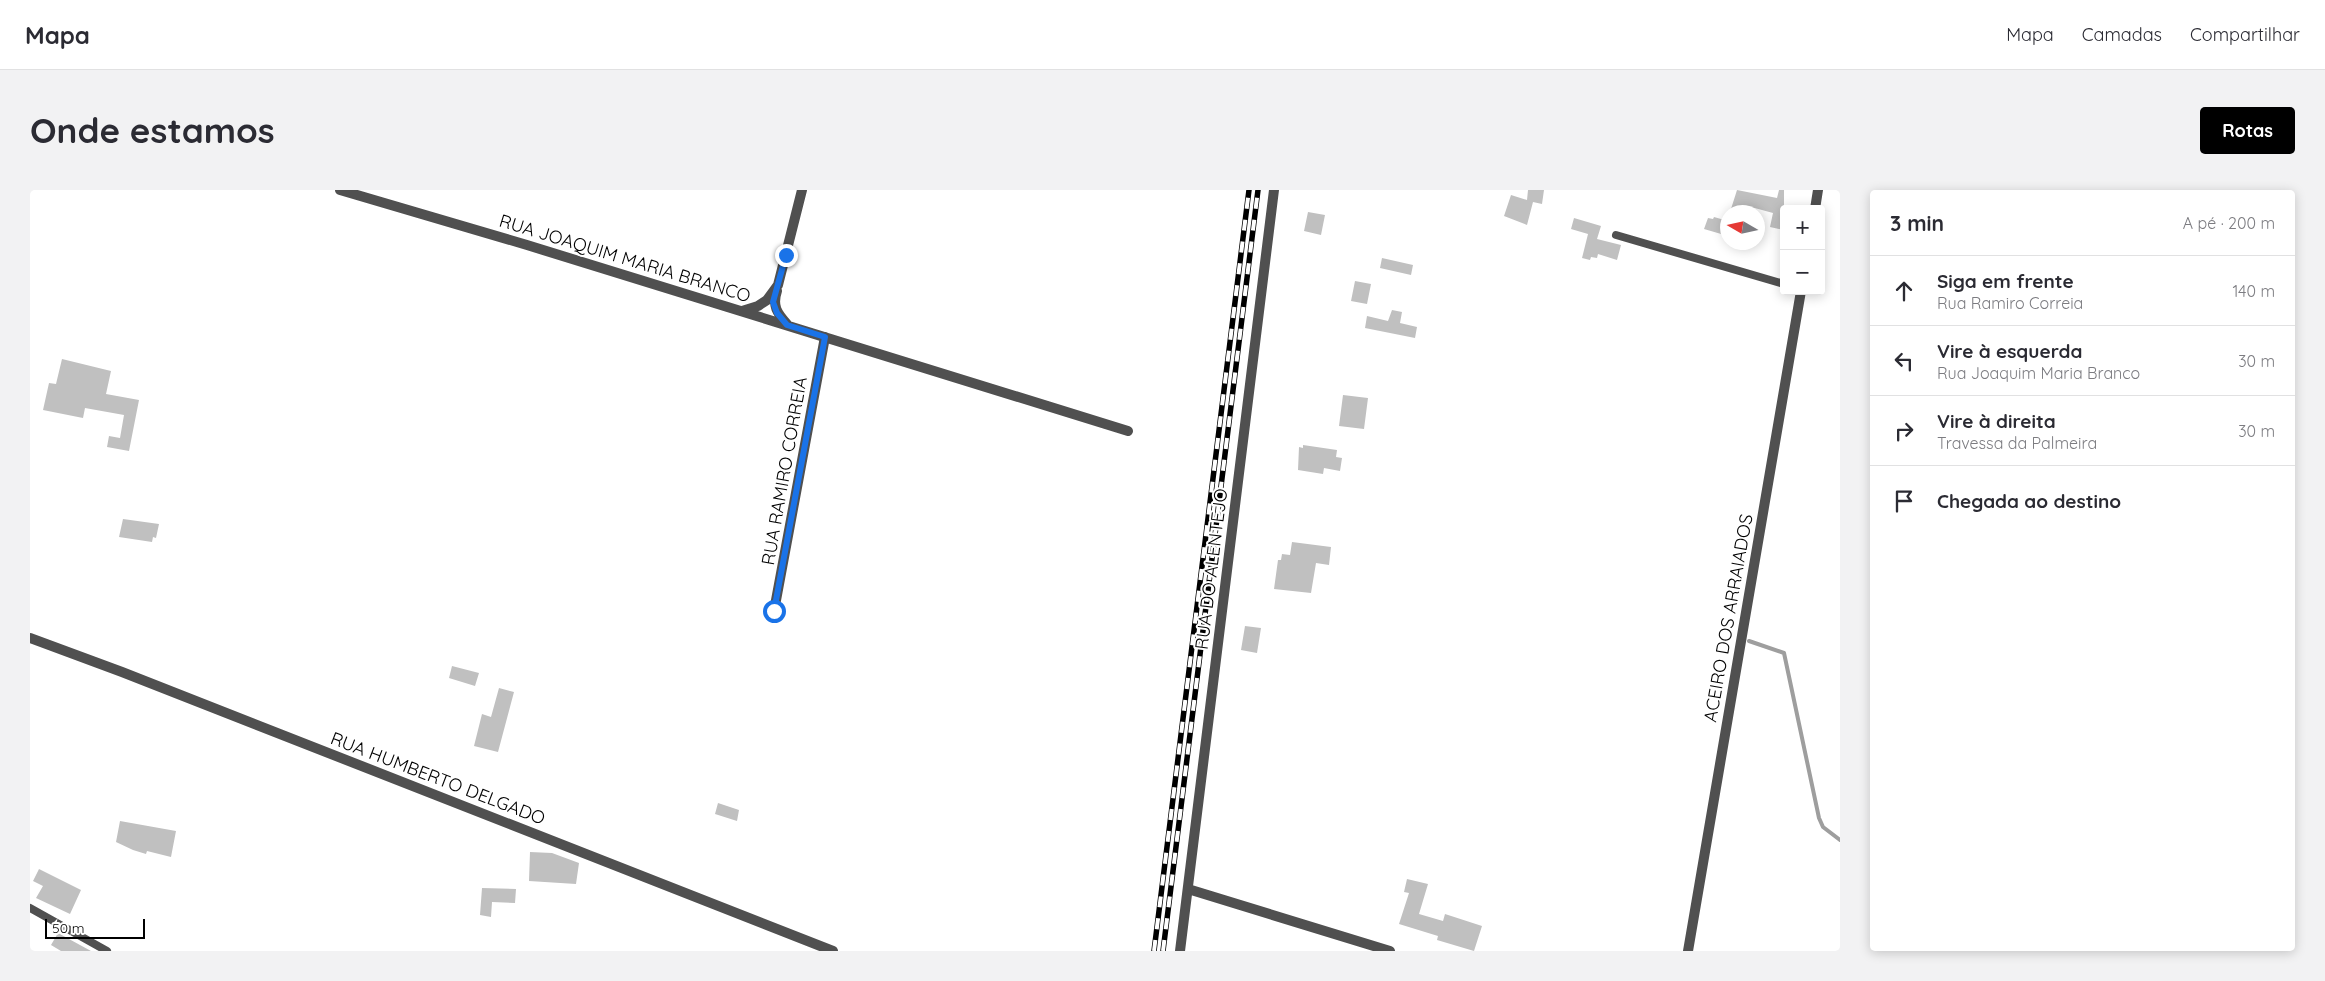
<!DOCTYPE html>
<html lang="pt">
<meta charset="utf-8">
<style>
body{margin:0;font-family:Quicksand,sans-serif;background:#f2f2f3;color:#2b2b33}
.controls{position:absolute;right:15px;top:15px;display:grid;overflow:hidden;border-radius:5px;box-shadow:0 2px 12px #0003}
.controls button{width:45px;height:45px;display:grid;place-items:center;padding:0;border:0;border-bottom:1px solid #e1e1e2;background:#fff;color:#2b2b33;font:25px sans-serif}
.compass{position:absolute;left:1690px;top:15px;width:45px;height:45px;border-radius:50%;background:#fff;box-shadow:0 2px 12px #0003;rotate:279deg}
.scale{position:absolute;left:15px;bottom:12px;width:100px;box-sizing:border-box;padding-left:5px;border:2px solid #000;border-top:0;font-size:14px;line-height:18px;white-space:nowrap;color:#000;-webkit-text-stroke:4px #fff;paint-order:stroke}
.stop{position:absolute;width:15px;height:15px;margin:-11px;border:4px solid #1a73e8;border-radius:50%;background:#fff}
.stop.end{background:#1a73e8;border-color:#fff;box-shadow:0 1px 5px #0008}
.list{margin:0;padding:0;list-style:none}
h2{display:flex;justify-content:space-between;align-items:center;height:65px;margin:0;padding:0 20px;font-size:21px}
h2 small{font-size:16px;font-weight:400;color:#7c7c81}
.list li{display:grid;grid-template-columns:32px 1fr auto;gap:15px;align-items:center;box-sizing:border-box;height:70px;padding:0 20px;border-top:1px solid #e1e1e2}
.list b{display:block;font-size:19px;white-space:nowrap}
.list p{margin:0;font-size:16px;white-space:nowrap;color:#7c7c81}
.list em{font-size:16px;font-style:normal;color:#7c7c81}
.icon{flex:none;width:28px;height:28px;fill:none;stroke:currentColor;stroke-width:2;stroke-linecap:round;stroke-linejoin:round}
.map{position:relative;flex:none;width:1810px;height:761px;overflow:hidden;border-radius:5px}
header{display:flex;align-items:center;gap:30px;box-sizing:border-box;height:70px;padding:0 25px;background:#fff;border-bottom:1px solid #e1e1e2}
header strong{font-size:24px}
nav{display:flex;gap:28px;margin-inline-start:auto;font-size:18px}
.intro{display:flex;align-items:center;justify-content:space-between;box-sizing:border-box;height:120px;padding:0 30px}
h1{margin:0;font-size:35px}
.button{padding:12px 22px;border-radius:5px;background:#000;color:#fff;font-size:18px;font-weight:700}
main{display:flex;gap:30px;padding:0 30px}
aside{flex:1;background:#fff;border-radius:5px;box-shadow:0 2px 12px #0003}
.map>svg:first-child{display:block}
</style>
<header>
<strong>Mapa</strong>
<nav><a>Mapa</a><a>Camadas</a><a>Compartilhar</a></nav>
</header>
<div class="intro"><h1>Onde estamos</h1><a class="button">Rotas</a></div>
<main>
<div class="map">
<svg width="1810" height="761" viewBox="0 0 1810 761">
<rect width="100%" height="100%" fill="#fff"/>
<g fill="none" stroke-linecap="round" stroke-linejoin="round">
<path stroke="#9e9e9e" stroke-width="4" d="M1719,451L1754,463L1789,628L1793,637L1810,650"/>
</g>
<path fill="#c0c0c0" d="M1498,0H1514L1512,14L1503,12L1497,35L1474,26L1481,5L1497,10Z
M1707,0L1747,8L1749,0H1754V40L1740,37L1743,23L1721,17L1719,22L1701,19Z
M1278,22L1295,25L1291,45L1274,41Z
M1684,27L1698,31V46L1674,39L1678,28L1683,29Z
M1544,28L1571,36L1567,49L1591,55L1587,70L1568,64L1567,68L1561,67L1560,70L1552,68L1558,44L1541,39Z
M1352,68L1383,75L1381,85L1350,78Z
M1325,91L1341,94L1337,114L1321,111Z
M1362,120L1372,122L1370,133L1387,137L1385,148L1335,138L1337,126L1358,131Z
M32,169L81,181L76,204L109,210L99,261L77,257L79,246L90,248L94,225L55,218L53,228L13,220L19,193L26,194Z
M1313,205L1338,208L1334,239L1309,236Z
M1273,255L1307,260L1306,267L1312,268L1310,281L1294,278L1293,284L1268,280L1269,257L1273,258Z
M93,329L129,334L126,348L123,347L122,352L89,347Z
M1262,352L1301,357L1299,375L1286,373L1281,403L1244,399L1248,370H1251L1252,364L1260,365Z
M1215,436L1231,438L1227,463L1211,460Z
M422,476L449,483L445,496L419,488Z
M469,498L484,502L468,562L444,556L452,524L461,527Z
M688,613L709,620L707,631L685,624Z
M90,631L146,641L141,667L117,661L116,664L103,660L86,652Z
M500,662L522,663L549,673L546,694L499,691Z
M9,679L51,700L40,724L6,708L13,696L3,691Z
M1377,689L1398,694L1389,724L1413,731L1415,724L1452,736L1444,761L1407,750L1408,746L1369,734L1379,703L1374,702Z
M452,698L486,699L485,713L462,712L461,727L450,725Z
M28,743L61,761H31L21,755Z"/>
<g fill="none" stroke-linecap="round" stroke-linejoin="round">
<path stroke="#505050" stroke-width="8" d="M1586,45L1754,94
M0,718L77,761"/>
<path stroke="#505050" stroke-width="10" d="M310,0L497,55L1098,241
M1785,19L1788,0
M747,101C742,116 747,123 757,134
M712,121L728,116L737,110L748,95L772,0
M744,421L795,147
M0,448L92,482L803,761
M1158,699L1360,761
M1150,761L1244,0
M1658,761L1771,101"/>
<g stroke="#000" stroke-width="5.5">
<path id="rail" d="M1124,761L1219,0
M1133,761L1228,0"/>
</g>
<use href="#rail" stroke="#fff" stroke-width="4" stroke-dasharray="11" stroke-linecap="butt"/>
</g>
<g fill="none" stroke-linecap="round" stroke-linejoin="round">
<path stroke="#1a73e8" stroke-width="6" d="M744,421L795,147L757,135L747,123L743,112L756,65"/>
</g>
<g text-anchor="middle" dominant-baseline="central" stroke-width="4" stroke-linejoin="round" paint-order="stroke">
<g font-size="18" fill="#000" stroke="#fff">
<text transform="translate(595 68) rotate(17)">RUA JOAQUIM MARIA BRANCO</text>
<text transform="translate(754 281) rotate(-80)">RUA RAMIRO CORREIA</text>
<text transform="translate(1181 379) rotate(-83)">RUA DO ALENTEJO</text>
<text transform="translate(1698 428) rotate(-80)">ACEIRO DOS ARRAIADOS</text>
<text transform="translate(408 588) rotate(21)">RUA HUMBERTO DELGADO</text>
</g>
</g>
</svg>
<div class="controls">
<button>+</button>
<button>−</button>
</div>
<svg class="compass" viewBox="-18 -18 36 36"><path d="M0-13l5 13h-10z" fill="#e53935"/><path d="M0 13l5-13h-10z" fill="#7c7c81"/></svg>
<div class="scale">50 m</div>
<div class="stop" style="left:744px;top:421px"></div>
<div class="stop end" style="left:756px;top:65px"></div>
</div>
<aside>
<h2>3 min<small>A pé · 200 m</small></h2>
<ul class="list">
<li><svg class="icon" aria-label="ahead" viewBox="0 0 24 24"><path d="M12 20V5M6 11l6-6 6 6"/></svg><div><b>Siga em frente</b><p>Rua Ramiro Correia</p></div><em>140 m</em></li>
<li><svg class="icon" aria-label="left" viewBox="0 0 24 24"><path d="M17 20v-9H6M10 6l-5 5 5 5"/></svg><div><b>Vire à esquerda</b><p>Rua Joaquim Maria Branco</p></div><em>30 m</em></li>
<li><svg class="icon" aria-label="right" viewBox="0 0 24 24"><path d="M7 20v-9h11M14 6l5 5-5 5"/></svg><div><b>Vire à direita</b><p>Travessa da Palmeira</p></div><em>30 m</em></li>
<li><svg class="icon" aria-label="arrive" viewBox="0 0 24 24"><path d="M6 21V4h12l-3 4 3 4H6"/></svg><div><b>Chegada ao destino</b></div></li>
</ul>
</aside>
</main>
